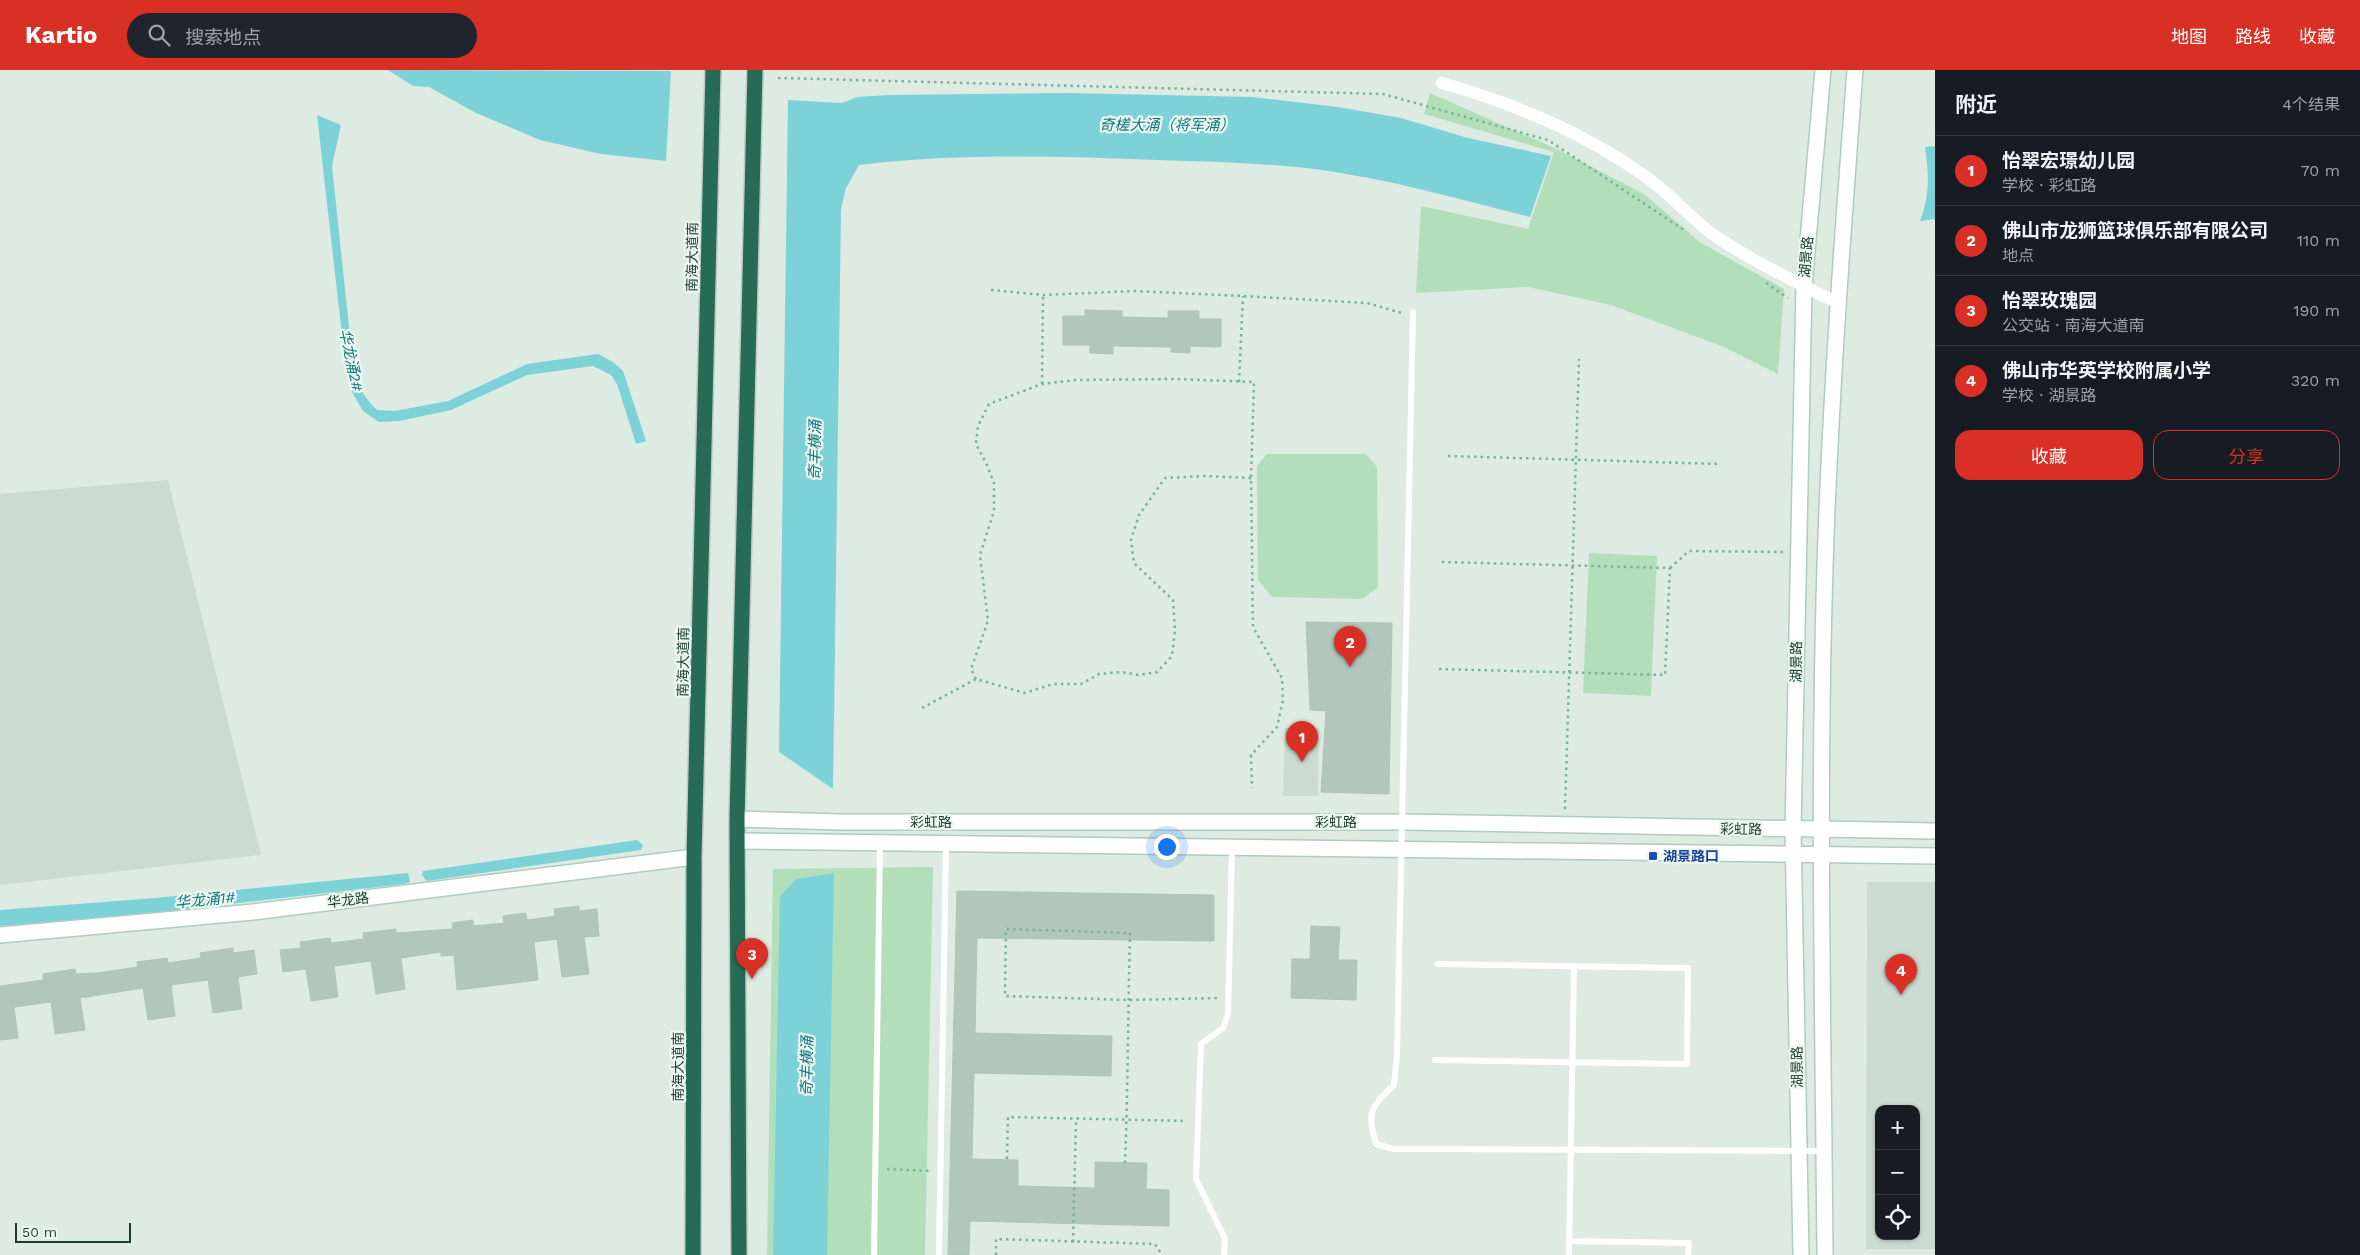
<!DOCTYPE html>
<html lang="zh">
<meta charset="utf-8">
<style>
body{margin:0;font-family:"Work Sans","Noto Sans SC",sans-serif;background:#20242c;color:#f1f3f6}
.controls{position:absolute;right:15px;bottom:15px;display:grid;overflow:hidden;border-radius:10px;box-shadow:0 1px 4px #0004}
.controls button{width:45px;height:45px;display:grid;place-items:center;padding:0;border:0;border-bottom:1px solid #363941;background:#171b24;color:#f1f3f6;font:25px sans-serif}
.scale{position:absolute;left:15px;bottom:12px;width:116px;box-sizing:border-box;padding-left:5px;border:2px solid #1d3c30;border-top:0;font-size:14px;line-height:18px;white-space:nowrap;color:#1d3c30;-webkit-text-stroke:4px #edf7f1;paint-order:stroke}
.you{position:absolute;left:1166px;top:776px;width:18px;height:18px;margin:-12px;border:4px solid #fff;border-radius:50%;background:#1a73e8;box-shadow:0 0 0 8px #1a73e833}
.badge{display:grid;place-items:center;width:32px;height:32px;border-radius:50%;background:#d93025;color:#fff;font-size:16px;font-weight:700}
.pin{position:absolute;translate:-50% -41px;filter:drop-shadow(0 1px 2px #0008)}
.pin::after{content:'';position:absolute;top:26px;width:18px;height:15px;background:inherit;clip-path:polygon(0 0,100% 0,50% 100%)}
.list{margin:0;padding:0;list-style:none}
h2{display:flex;justify-content:space-between;align-items:center;height:65px;margin:0;padding:0 20px;font-size:21px}
h2 small{font-size:16px;font-weight:400;color:#9ea1a6}
.list li{display:grid;grid-template-columns:32px 1fr auto;gap:15px;align-items:center;box-sizing:border-box;height:70px;padding:0 20px;border-top:1px solid #363941}
.list b{display:block;font-size:19px;white-space:nowrap}
.list p{margin:0;font-size:16px;white-space:nowrap;color:#9ea1a6}
.list em{font-size:16px;font-style:normal;color:#9ea1a6}
.actions{display:flex;gap:10px;padding:15px 20px}
.actions a{flex:1;padding:11px 0;border:1px solid #d93025;border-radius:15px;text-align:center;font-size:18px;color:#d93025}
.actions .main{background:#d93025;color:#fff}
.icon{flex:none;width:28px;height:28px;fill:none;stroke:currentColor;stroke-width:2;stroke-linecap:round;stroke-linejoin:round}
.map{position:relative;flex:none;width:1935px;height:1185px;overflow:hidden}
header{display:flex;align-items:center;gap:30px;box-sizing:border-box;height:70px;padding:0 25px;background:#d93025;color:#fff}
header strong{font-size:24px}
nav{display:flex;gap:28px;margin-inline-start:auto;font-size:18px}
.search{width:350px;height:45px;background:#20242c;display:flex;align-items:center;gap:12px;box-sizing:border-box;padding:0 18px;border-radius:28px;color:#9ea1a6;font-size:19px}
main{display:flex}
aside{flex:1;background:#171b24}
.map>svg:first-child{display:block}
</style>
<header>
<strong>Kartio</strong>
<div class="search"><svg class="icon" aria-label="search" viewBox="0 0 24 24"><circle cx="10" cy="10" r="6"/><path d="M15 15l6 6"/></svg>搜索地点</div>
<nav><a>地图</a><a>路线</a><a>收藏</a></nav>
</header>
<main>
<div class="map">
<svg width="1935" height="1185" viewBox="0 0 1935 1185">
<rect width="100%" height="100%" fill="#ddebe3"/>
<path fill="#cbdbd2" fill-rule="evenodd" d="M168,410L261,785L0,815V424Z
M1285,658H1319L1318,726H1283Z
M1867,812H1935V1179H1866ZM1879,1039H1916V1166H1879Z"/>
<path fill="#b2dfba" d="M1430,23L1561,81L1644,124L1701,173L1784,219L1778,304L1724,277L1611,235L1528,217L1416,223L1421,136L1528,159L1554,82L1424,44Z
M1267,384H1366L1377,397L1378,517L1362,529L1272,527L1258,510L1257,396Z
M1589,483L1657,486L1651,626L1583,623Z
M933,797L925,1185H767L773,799Z"/>
<path fill="#7dd2d7" d="M388,0L671,1L666,91L601,84L540,70L476,43L429,17L413,16Z
M1070,23L1252,27L1338,37L1401,48L1468,68L1551,86L1530,147C1469,132 1408,114 1346,104C1283,93 1220,92 1157,90C1058,86 957,83 859,95L846,118L841,139L833,719L779,682L788,30L842,33L857,27L889,25Z
M317,45L341,55L332,96L351,276L361,321L371,334L377,340L395,341L448,331L527,294L598,284L613,292L623,301L646,371L636,374L617,314L611,305L593,296L527,305L451,340L399,351L379,352L363,341L352,322L343,274Z
M1935,76V149L1920,151C1930,124 1929,105 1925,77Z
M637,770L643,775L641,780L427,811L422,805L423,801Z
M408,803L410,812L404,814L143,844L0,856V840L155,828Z
M834,803L827,1185H773L780,826L796,809Z"/>
<path fill="#b2c6bc" stroke="#aec5ba" d="M1085,240L1122,241V247L1168,248V241H1199V249H1221V277L1190,276V283L1171,282V277L1113,276V284L1090,283V275H1063V246H1085Z
M1306,552L1392,553L1389,724L1321,722L1326,641L1310,640Z
M957,821L1214,825V871L977,868L975,963L1112,966L1111,1006L974,1003L972,1089L1018,1090V1116L1095,1118V1092L1147,1093L1146,1119L1169,1120V1156L970,1151L969,1185H948Z
M579,836V841L597,839L599,866L584,867L589,904L562,907L557,869L534,872L538,910L490,916L457,920L454,885L441,886V882L401,888L405,919L376,924L371,891L334,896L338,927L311,931L306,899L283,902L280,880L301,878L300,872L330,868L331,873L364,869L363,863L396,859V863L453,859L452,853L473,850V856L504,853L503,846L526,843L527,850L555,846L554,839Z
M1311,856L1340,857L1338,890H1357L1356,930L1291,928L1292,889H1310Z
M233,878V883L254,880L257,904L238,907L242,939L213,943L208,910L171,915L175,946L148,950L143,918L80,928L85,960L55,964L51,932L14,937L18,968L0,970V916L43,910V904L75,899L76,904L97,903L138,897L137,892L167,888L168,893L201,888L200,883Z"/>
<g fill="none" stroke-linecap="round" stroke-linejoin="round">
<g stroke="#afccbe" stroke-width="18">
<path id="secondary" d="M737,749L840,752H1403L1935,761
M737,771L1935,786
M0,865L253,842L694,787
M1801,1185L1793,760L1804,216L1823,0
M1825,1185C1823,937 1817,688 1827,440C1833,293 1844,147 1855,0"/>
</g>
<g stroke="#c0c8c5" stroke-width="18">
<path id="highway" d="M693,1185L694,787L713,0
M739,1185L737,749L755,0"/>
</g>
<path stroke="#79b29b" stroke-width="2.5" stroke-dasharray="2.5 4" stroke-linecap="butt" d="M778,8L1383,24L1548,70L1684,160
M1766,213L1788,228
M991,220L1043,225L1134,221L1243,226L1367,233L1402,243
M1239,312L1243,226
M1042,314L1043,225
M1448,386L1720,394
M1670,498L1689,481L1785,482
M1439,599L1665,605L1670,498L1441,492
M976,609L971,599L988,551L980,485L994,441V413L987,395L976,374L978,356L989,334L1042,314L1076,310L1175,309L1254,312L1251,408L1253,557L1282,608L1283,630L1277,657L1251,685L1252,718
M922,638L976,609L1025,623L1053,614H1081L1099,604L1122,602L1139,605L1157,602L1172,586L1175,560L1173,530L1134,493L1131,470L1139,445L1165,408L1204,406L1251,408
M1565,739L1579,289
M1007,1089L1008,1047L1187,1051
M1125,1093C1128,1016 1128,939 1130,863L1006,859L1005,926L1128,930L1219,928
M887,1099L931,1101
M1073,1172L1076,1049
M996,1185V1169L1155,1174L1162,1185"/>
<path stroke="#fff" stroke-width="6" d="M1413,242L1397,985L1394,1015C1371,1038 1366,1040 1376,1074L1394,1079H1423L1824,1081
M1435,990L1687,994L1688,898L1438,894
M1569,1171L1689,1173L1688,1185
M874,1185L880,774
M939,1185L946,774
M1224,1185L1225,1169L1196,1109L1201,974L1223,958L1228,944L1232,778
M1569,1185L1574,896"/>
<path stroke="#fff" stroke-width="12" d="M1442,13C1514,33 1594,67 1654,113C1674,128 1691,148 1711,163C1751,191 1794,211 1838,233"/>
<use href="#secondary" stroke="#fff" stroke-width="15"/>
<use href="#highway" stroke="#256b56" stroke-width="15"/>
</g>
<rect fill="#1a4fb4" stroke="#edf7f1" stroke-width="2" x="1648" y="781" width="10" height="10" rx="2.5"/>
<g text-anchor="middle" dominant-baseline="central" stroke-width="4.5" stroke-linejoin="round" paint-order="stroke">
<g font-size="14" fill="#1d3c30" stroke="#edf7f1">
<text transform="translate(692 187) rotate(-89)">南海大道南</text>
<text transform="translate(1806 187) rotate(-85)">湖景路</text>
<text transform="translate(683 592) rotate(-89)">南海大道南</text>
<text transform="translate(1796 592) rotate(-89)">湖景路</text>
<text x="931" y="752">彩虹路</text>
<text x="1336" y="752">彩虹路</text>
<text transform="translate(1741 759) rotate(1)">彩虹路</text>
<text transform="translate(348 830) rotate(-7)">华龙路</text>
<text transform="translate(678 997) rotate(-90)">南海大道南</text>
<text transform="translate(1797 997) rotate(-91)">湖景路</text>
</g>
<g font-size="14" font-weight="bold" fill="#164399" stroke="#edf7f1" text-anchor="start">
<text x="1663" y="786">湖景路口</text>
</g>
<g font-size="15" font-style="italic" fill="#11757d" stroke="#edf7f1">
<text x="1167" y="55">奇槎大涌（将军涌）</text>
<text transform="translate(351 290) rotate(78)">华龙涌2#</text>
<text transform="translate(815 380) rotate(-89)">奇丰横涌</text>
<text transform="translate(205 830) rotate(-6)">华龙涌1#</text>
<text transform="translate(807 996) rotate(-89)">奇丰横涌</text>
</g>
</g>
</svg>
<div class="controls">
<button>+</button>
<button>−</button>
<button><svg class="icon" aria-label="locate" viewBox="0 0 24 24"><circle cx="12" cy="12" r="6"/><path d="M12 2v4M12 18v4M2 12h4M18 12h4"/></svg></button>
</div>
<div class="scale">50 m</div>
<div class="you"></div>
<div class="pin badge" style="left:1302px;top:692px">1</div>
<div class="pin badge" style="left:1350px;top:597px">2</div>
<div class="pin badge" style="left:752px;top:909px">3</div>
<div class="pin badge" style="left:1901px;top:925px">4</div>
</div>
<aside>
<h2>附近<small>4个结果</small></h2>
<ul class="list">
<li><span class="badge">1</span><div><b>怡翠宏璟幼儿园</b><p>学校 · 彩虹路</p></div><em>70 m</em></li>
<li><span class="badge">2</span><div><b>佛山市龙狮篮球俱乐部有限公司</b><p>地点</p></div><em>110 m</em></li>
<li><span class="badge">3</span><div><b>怡翠玫瑰园</b><p>公交站 · 南海大道南</p></div><em>190 m</em></li>
<li><span class="badge">4</span><div><b>佛山市华英学校附属小学</b><p>学校 · 湖景路</p></div><em>320 m</em></li>
</ul>
<div class="actions"><a class="main">收藏</a><a>分享</a></div>
</aside>
</main>
